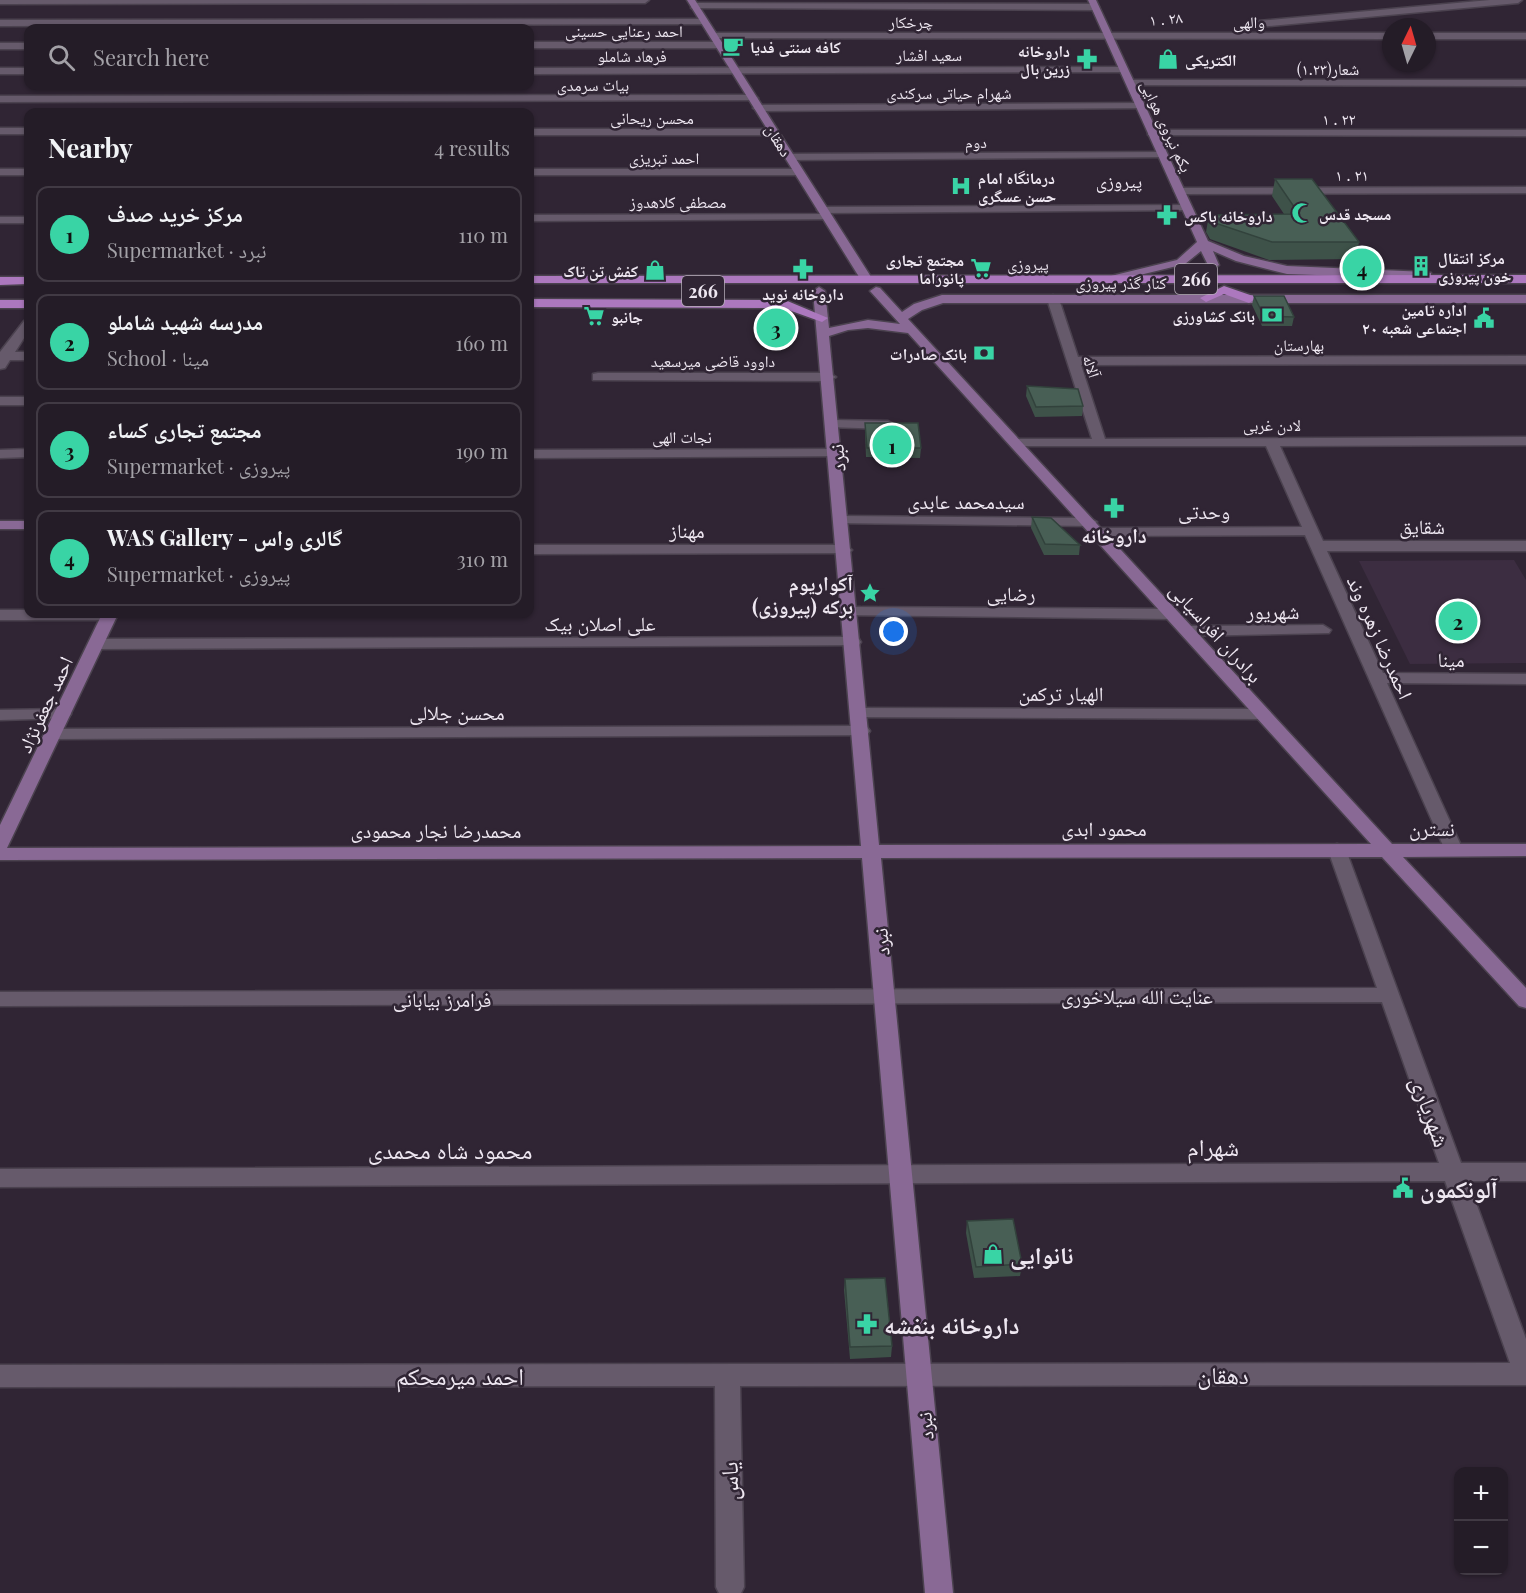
<!DOCTYPE html>
<meta charset="utf-8">
<style>
body{margin:0;font-family:"Playfair Display","Noto Naskh Arabic",serif;background:#2c252f;color:#f1f3f6}
.controls{position:absolute;right:18px;bottom:18px;display:grid;overflow:hidden;border-radius:12px;box-shadow:0 2px 4px #0004}
.controls button{width:54px;height:54px;display:grid;place-items:center;padding:0;border:0;border-bottom:2px solid #413a44;background:#241c27;color:#f1f3f6;font:30px sans-serif}
.compass{position:absolute;left:1382px;top:18px;width:54px;height:54px;border-radius:50%;background:#241c27;box-shadow:0 2px 4px #0004;rotate:5deg}
.you{position:absolute;left:894px;top:632px;width:21px;height:21px;margin:-15px;border:4px solid #fff;border-radius:50%;background:#1a73e8;box-shadow:0 0 0 9px #1a73e833}
.badge{display:grid;place-items:center;width:39px;height:39px;border-radius:50%;background:#39d4a5;color:#111;font-size:20px;font-weight:700}
.pin{position:absolute;translate:-50% -50%;border:3px solid #fff;box-shadow:0 2px 6px #0006}
.list{margin:0;padding:0;list-style:none}
h2{display:flex;justify-content:space-between;align-items:center;height:78px;margin:0;padding:0 24px;font-size:26px}
h2 small{font-size:20px;font-weight:400;color:#a3a1a7}
.list li{display:grid;grid-template-columns:39px 1fr auto;gap:18px;align-items:center;box-sizing:border-box;height:96px;margin:0 12px 12px;padding:0 12px;border:2px solid #413a44;border-radius:12px}
.list b{display:block;font-size:22px;white-space:nowrap}
.list p{margin:0;font-size:20px;white-space:nowrap;color:#a3a1a7}
.list em{font-size:20px;font-style:normal;color:#a3a1a7}
.icon{flex:none;width:33px;height:33px;fill:none;stroke:currentColor;stroke-width:2;stroke-linecap:round;stroke-linejoin:round}
.map{position:relative;flex:none;width:1526px;height:1593px;overflow:hidden}
.search{position:absolute;background:#241c27;box-shadow:0 2px 4px #0004;left:24px;top:24px;width:510px;height:66px;display:flex;align-items:center;gap:15px;box-sizing:border-box;padding:0 21px;border-radius:12px;color:#a3a1a7;font-size:22px}
.panel{position:absolute;background:#241c27;box-shadow:0 2px 4px #0004;left:24px;top:108px;width:510px;height:510px;border-radius:12px}
.map>svg:first-child{display:block}
</style>
<div class="map">
<svg width="1526" height="1593" viewBox="0 0 1526 1593">
<rect width="100%" height="100%" fill="#302534"/>
<path fill="#3c2d41" d="M1514,560L1526,580V663L1410,664L1359,561Z"/>
<g fill="none" stroke-linecap="round" stroke-linejoin="round">
<g stroke="#4b424f" stroke-width="3">
<path id="street" d="M0,0H649L645,3L0,4Z
M1490,0H1522L1518,3L1248,28L1244,25L1248,22Z
M694,3L1095,4L1099,7L1095,10L691,8Z
M704,19L708,22L707,24L0,26V20Z
M714,33H1391V39L711,38L710,36Z
M1427,33H1526V39H1427Z
M530,42H719L724,45L719,48H530Z
M0,43H28V49H0Z
M1126,67V71L1123,72L530,74V68Z
M0,68H28V74H0Z
M1130,80H1526V86L1127,85V81Z
M753,95L758,98L756,100L0,102V96Z
M1140,103L1143,104V108L758,111L753,108L758,105Z
M0,128H28V134H0Z
M530,129H774L779,132L774,135H530Z
M1152,130H1526V136L1148,135V131Z
M1162,152L1166,153V157L789,160L784,157L789,154Z
M0,169H28V175H0Z
M530,169H798L803,172L798,175H530Z
M1526,187V193L1179,194L1174,191L1179,188Z
M1187,205L1191,206V210L823,213L817,210L823,207Z
M827,214L831,215V219L530,221V215Z
M0,217H28V223H0Z
M1053,295L1059,299L1078,357L1526,356V364L1081,365L1105,439L1526,437V445L1280,446L1323,541H1526V551H1327L1383,673L1526,674V684L1387,683L1463,850L1461,854H1447L1445,850L1305,535L1099,536L1092,532L1099,528L1302,527L1266,446H1013V440L1018,439H1092L1047,299Z
M28,320V332L15,352H28V360H10L5,368L0,369V352L24,321Z
M598,373H829L836,377L829,381L593,380V374Z
M0,397H28V405H0Z
M833,420L888,421L895,425L888,429L828,427L826,424Z
M28,449V457L0,458V450Z
M836,449L843,453L841,456L530,458V450Z
M842,516L1090,518L1097,522L1090,526L837,523L835,520Z
M844,545L852,550L849,553L530,554V545Z
M850,607L1172,609L1180,614L1172,619L844,615L842,612L844,609Z
M0,610H28V614L117,615L109,620H0Z
M1323,625L1331,630L1329,633L1188,636L1180,631L1188,626Z
M853,637L859,639L861,642L859,645L96,649L88,644L96,639Z
M859,708L1262,709L1271,714L1262,719L853,717L850,713Z
M62,709L68,710L71,714L68,718L0,720V710Z
M861,726L867,727L870,731L867,735L53,739L44,734L53,729Z
M1337,844L1344,846L1346,850L1461,1163H1526V1181H1468L1526,1339V1385L740,1386L744,1587L741,1593H719L716,1587L715,1386L0,1387V1365L1510,1363L1445,1181L0,1187V1169L1439,1163L1382,1002L0,1006V992L1377,988L1328,850L1330,846Z"/>
</g>
<g stroke="#4b424f" stroke-width="3">
<path id="secondary" d="M687,0H695L873,280L871,283L861,280Z
M1088,0H1096L1208,241L1244,256L1287,266L1427,272L1431,273V279L1287,274L1236,261L1213,251L1219,265L1213,269L1209,267L1201,251L1185,264L1111,282V276L1177,260L1197,242Z
M819,287L825,291L829,328L868,320L900,324L870,291L876,287L880,288L902,312L914,304L942,295H1526V303H943L922,310L908,319L1392,844H1526V856L1403,857L1526,988V1008L1519,1006L1382,857L881,858L953,1593H925L862,858L0,860V825L102,614H118L7,848L861,846L813,291ZM868,328L908,333L1371,844L879,845L829,336L848,330Z
M0,521H28V529H0Z"/>
</g>
<g stroke="#4b424f" stroke-width="3">
<path id="primary" d="M1526,275V283H530V276Z
M0,277H28V284L0,285Z
M1224,286L1253,296L1255,299L1249,303L1224,294L1206,302L1200,298Z
M530,299L785,300L828,318L822,322L783,308L530,307Z
M0,300H28V308H0Z"/>
</g>
<use href="#street" fill="#665a6b" fill-rule="evenodd"/>
<use href="#secondary" fill="#896995" fill-rule="evenodd"/>
<use href="#primary" fill="#ac78be" fill-rule="evenodd"/>
</g>
<path fill="#3e5249" d="M1275,179L1359,242L1356,259L1269,260L1210,239L1206,232L1209,215L1284,214L1272,196Z
M1254,296L1294,317L1292,326H1262L1252,305Z
M1027,386L1083,406L1082,416L1035,417L1026,396Z
M865,423L921,448L920,458L866,457L865,433Z
M1032,517L1080,545L1079,555H1044L1031,528Z
M967,1221L1022,1264L1020,1276L974,1278L966,1233Z
M845,1279L892,1346L891,1357L850,1359L844,1290Z"/>
<path fill="#485f55" stroke="#32423c" stroke-width="1.5" d="M1275,179H1312L1359,242H1272L1212,222L1209,215L1299,214Z
M1254,296H1284L1294,317L1264,316Z
M1027,386L1078,389L1083,406L1036,407Z
M865,423H918L921,448H867Z
M1032,517L1051,518L1080,545L1045,544Z
M1013,1219L1022,1264L976,1267L967,1221Z
M885,1278L892,1346L850,1347L845,1279Z"/>
<defs>
<g id="cafe-bare" transform="scale(1.62)"><path d="M-5.5-4.5H6V0H3Q3 3.5 0 3.5H-2.5Q-5.5 3.5-5.5 0ZM3-3.2v2h1.7v-2ZM-6 4.5H4V6H-6Z" fill="#39d4a5" stroke="#302534" stroke-width="2.5" paint-order="stroke"/></g>
<g id="pharmacy-bare" transform="scale(1.62)"><path d="M-2-6h4v4h4v4h-4v4h-4v-4h-4v-4h4Z" fill="#39d4a5" stroke="#302534" stroke-width="2.5" paint-order="stroke"/></g>
<g id="shop-bare" transform="scale(1.62)"><path d="M-5-2.5h2.3a2.7 3.5 0 0 1 5.4 0H5L5.5 6h-11ZM-1.5-2.5h3a1.5 2.3 0 0 0-3 0Z" fill="#39d4a5" stroke="#302534" stroke-width="2.5" paint-order="stroke"/></g>
<g id="hospital-bare" transform="scale(1.62)"><path d="M-5-5h3v3.5h4V-5h3V5h-3V1.5h-4V5h-3Z" fill="#39d4a5" stroke="#302534" stroke-width="2.5" paint-order="stroke"/></g>
<g id="mosque-bare" transform="scale(1.62)"><path d="M3.5-4.9A6 6 0 1 0 3.5 4.9A5 5 0 1 1 3.5-4.9Z" fill="#39d4a5" stroke="#302534" stroke-width="2.5" paint-order="stroke"/></g>
<g id="building-bare" transform="scale(1.62)"><path d="M-4-6H4V6H1V3H-1V6H-4ZM-2.5-4.3h1.7v1.8h-1.7ZM.8-4.3h1.7v1.8H.8ZM-2.5-1h1.7V.8h-1.7ZM.8-1h1.7V.8H.8Z" fill="#39d4a5" stroke="#302534" stroke-width="2.5" paint-order="stroke"/></g>
<g id="supermarket-bare" transform="scale(1.62)"><path d="M-6-5.5h2.5l.6 2H6L4.5 2H-2.5L-4.4-4H-6ZM-1.5 3.2a1.3 1.3 0 1 0 .1 0ZM3 3.2a1.3 1.3 0 1 0 .1 0Z" fill="#39d4a5" stroke="#302534" stroke-width="2.5" paint-order="stroke"/></g>
<g id="bank-bare" transform="scale(1.62)"><path d="M-6-4H6V4H-6ZM0-2.3a2.3 2.3 0 1 0 0 4.6a2.3 2.3 0 1 0 0-4.6Z" fill="#39d4a5" stroke="#302534" stroke-width="2.5" paint-order="stroke"/></g>
<g id="civic-bare" transform="scale(1.62)"><path d="M-.6-6.5H3V-4.5H.6V-3L4-1V1h2V6H-6V1h2V-1L-.6-3ZM-1.2 2.5V6h2.4V2.5Z" fill="#39d4a5" stroke="#302534" stroke-width="2.5" paint-order="stroke"/></g>
<g id="sight-bare" transform="scale(1.62)"><path d="M0-6L1.8-2.2L6-1.7L2.9 1.2L3.7 5.4L0 3.3L-3.7 5.4L-2.9 1.2L-6-1.7L-1.8-2.2Z" fill="#39d4a5" stroke="#302534" stroke-width="2.5" paint-order="stroke"/></g>
</defs>
<g fill-rule="evenodd">
<use href="#cafe-bare" x="733" y="46"/>
<use href="#pharmacy-bare" x="1087" y="59"/>
<use href="#shop-bare" x="1168" y="59"/>
<use href="#hospital-bare" x="961" y="186"/>
<use href="#mosque-bare" x="1302" y="213"/>
<use href="#pharmacy-bare" x="1167" y="215"/>
<use href="#building-bare" x="1421" y="266"/>
<use href="#supermarket-bare" x="981" y="268"/>
<use href="#pharmacy-bare" x="803" y="269"/>
<use href="#shop-bare" x="655" y="270"/>
<use href="#bank-bare" x="1272" y="315"/>
<use href="#supermarket-bare" x="594" y="316"/>
<use href="#civic-bare" x="1484" y="318"/>
<use href="#bank-bare" x="984" y="353"/>
<use href="#pharmacy-bare" x="1114" y="508"/>
<use href="#sight-bare" x="870" y="593"/>
<use href="#civic-bare" x="1403" y="1188"/>
<use href="#shop-bare" x="993" y="1254"/>
<use href="#pharmacy-bare" x="867" y="1324"/>
</g>
<g text-anchor="middle" dominant-baseline="central" stroke-width="5" stroke-linejoin="round" paint-order="stroke">
<g font-size="16" fill="#eee7f1" stroke="#302534">
<text transform="translate(1166 18) rotate(-5)">۱ . ۲۸</text>
<text x="911" y="21">چرخکار</text>
<text x="1249" y="21">والهی</text>
<text x="624" y="30">احمد رعنایی حسینی</text>
<text x="929" y="54">سعید افشار</text>
<text x="632" y="55">فرهاد شاملو</text>
<text x="1328" y="68">شعار(۱.۲۳)</text>
<text x="593" y="84">بیات سرمدی</text>
<text x="949" y="92">شهرام حیاتی سرکندی</text>
<text x="652" y="117">محسن ریحانی</text>
<text x="1339" y="118">۱ . ۲۲</text>
<text transform="translate(1167 126) rotate(65)">یکم نیروی هوایی</text>
<text transform="translate(779 140) rotate(58)">دهقان</text>
<text x="976" y="141">دوم</text>
<text x="664" y="157">احمد تبریزی</text>
<text x="1352" y="174">۱ . ۲۱</text>
<text x="678" y="201">مصطفی کلاهدوز</text>
<text x="1028" y="263">پیروزی</text>
<text x="1121" y="282">کنار گذر پیروزی</text>
<text x="1299" y="344">بهارستان</text>
<text x="713" y="360">داوود قاضی میرسعید</text>
<text transform="translate(1092 366) rotate(72)">آلاله</text>
<text x="1272" y="424">لادن غربی</text>
<text x="682" y="436">نجات الهی</text>
</g>
<g font-size="16" font-weight="bold" fill="#eee7f1" stroke="#302534" text-anchor="start">
<text x="750" y="46">کافه سنتی فدیا</text>
<text x="1070" y="50" text-anchor="end">داروخانه<tspan x="1070" dy="18">زرین بال</tspan></text>
<text x="1185" y="59">الکتریکی</text>
<text x="978" y="177">درمانگاه امام<tspan x="978" dy="18">حسن عسگری</tspan></text>
<text x="1319" y="213">مسجد قدس</text>
<text x="1184" y="215">داروخانه باکس</text>
<text x="1438" y="257">مرکز انتقال<tspan x="1438" dy="18">خون پیروزی</tspan></text>
<text x="964" y="259" text-anchor="end">مجتمع تجاری<tspan x="964" dy="18">پانوراما</tspan></text>
<text x="638" y="270" text-anchor="end">کفش تن تاک</text>
<text x="803" y="293" text-anchor="middle">داروخانه نوید</text>
<text x="1467" y="309" text-anchor="end">اداره تامین<tspan x="1467" dy="18">اجتماعی شعبه ۲۰</tspan></text>
<text x="1255" y="315" text-anchor="end">بانک کشاورزی</text>
<text x="611" y="316">جانبو</text>
<text x="967" y="353" text-anchor="end">بانک صادرات</text>
</g>
<g font-size="18" fill="#eee7f1" stroke="#302534">
<text x="1119" y="181">پیروزی</text>
</g>
<g fill="#302534" stroke="#b5adb8" stroke-width="1.5">
<rect x="1175" y="264" width="42" height="30" rx="4.5"/>
<rect x="682" y="276" width="42" height="30" rx="4.5"/>
</g>
<g font-size="18" font-weight="bold" fill="#eee7f1">
<text x="1196" y="279">266</text>
<text x="703" y="291">266</text>
</g>
<g font-size="20" fill="#eee7f1" stroke="#302534">
<text transform="translate(836 458) rotate(-95)">نبرد</text>
<text x="966" y="500">سیدمحمد عابدی</text>
<text x="1204" y="510">وحدتی</text>
<text x="1422" y="525">شقایق</text>
<text x="687" y="529">مهناز</text>
<text x="1011" y="592">رضایی</text>
<text x="1273" y="610">شهریور</text>
<text x="600" y="622">علی اصلان بیک</text>
<text transform="translate(1217 632) rotate(48)">برادران افراسیابی</text>
<text transform="translate(1381 637) rotate(66)">احمدرضا زهره وند</text>
<text x="1451" y="658">مینا</text>
<text x="1061" y="692">الهیار ترکمن</text>
<text transform="translate(44 704) rotate(-65)">احمد جعفرنژاد</text>
<text x="457" y="711">محسن جلالی</text>
<text x="1104" y="827">محمود ابدی</text>
<text x="1432" y="827">نسترن</text>
<text x="436" y="829">محمدرضا نجار محمودی</text>
<text transform="translate(880 942) rotate(-95)">نبرد</text>
<text x="1137" y="995">عنایت الله سیلاخوری</text>
<text x="442" y="998">فرامرز بیابانی</text>
<text transform="translate(924 1426) rotate(-95)">نبرد</text>
</g>
<g font-size="20" font-weight="bold" fill="#eee7f1" stroke="#302534">
<text x="1114" y="534">داروخانه</text>
<text x="853" y="582" text-anchor="end">آکواریوم<tspan x="853" dy="23">برکه (پیروزی)</tspan></text>
</g>
<g font-size="24" fill="#eee7f1" stroke="#302534">
<text transform="translate(1432 1111) rotate(70)">شهریاری</text>
<text x="1213" y="1146">شهرام</text>
<text x="450" y="1149">محمود شاه محمدی</text>
<text x="1223" y="1374">دهقان</text>
<text x="460" y="1375">احمد میرمحکم</text>
<text transform="translate(728 1481) rotate(-91)">یاس</text>
</g>
<g font-size="24" font-weight="bold" fill="#eee7f1" stroke="#302534" text-anchor="start">
<text x="1420" y="1188">آلونکمون</text>
<text x="1010" y="1254">نانوایی</text>
<text x="884" y="1324">داروخانه بنفشه</text>
</g>
</g>
</svg>
<div class="controls">
<button>+</button>
<button>−</button>
</div>
<svg class="compass" viewBox="-18 -18 36 36"><path d="M0-13l5 13h-10z" fill="#e53935"/><path d="M0 13l5-13h-10z" fill="#a3a1a7"/></svg>
<div class="you"></div>
<div class="pin badge" style="left:892px;top:445px">1</div>
<div class="pin badge" style="left:1458px;top:621px">2</div>
<div class="pin badge" style="left:776px;top:328px">3</div>
<div class="pin badge" style="left:1362px;top:268px">4</div>
<div class="search"><svg class="icon" aria-label="search" viewBox="0 0 24 24"><circle cx="10" cy="10" r="6"/><path d="M15 15l6 6"/></svg>Search here</div>
<section class="panel">
<h2>Nearby<small>4 results</small></h2>
<ul class="list">
<li><span class="badge">1</span><div><b>مرکز خرید صدف</b><p>Supermarket · نبرد</p></div><em>110 m</em></li>
<li><span class="badge">2</span><div><b>مدرسه شهید شاملو</b><p>School · مینا</p></div><em>160 m</em></li>
<li><span class="badge">3</span><div><b>مجتمع تجاری کساء</b><p>Supermarket · پیروزی</p></div><em>190 m</em></li>
<li><span class="badge">4</span><div><b>WAS Gallery - گالری واس</b><p>Supermarket · پیروزی</p></div><em>310 m</em></li>
</ul>
</section>
</div>
